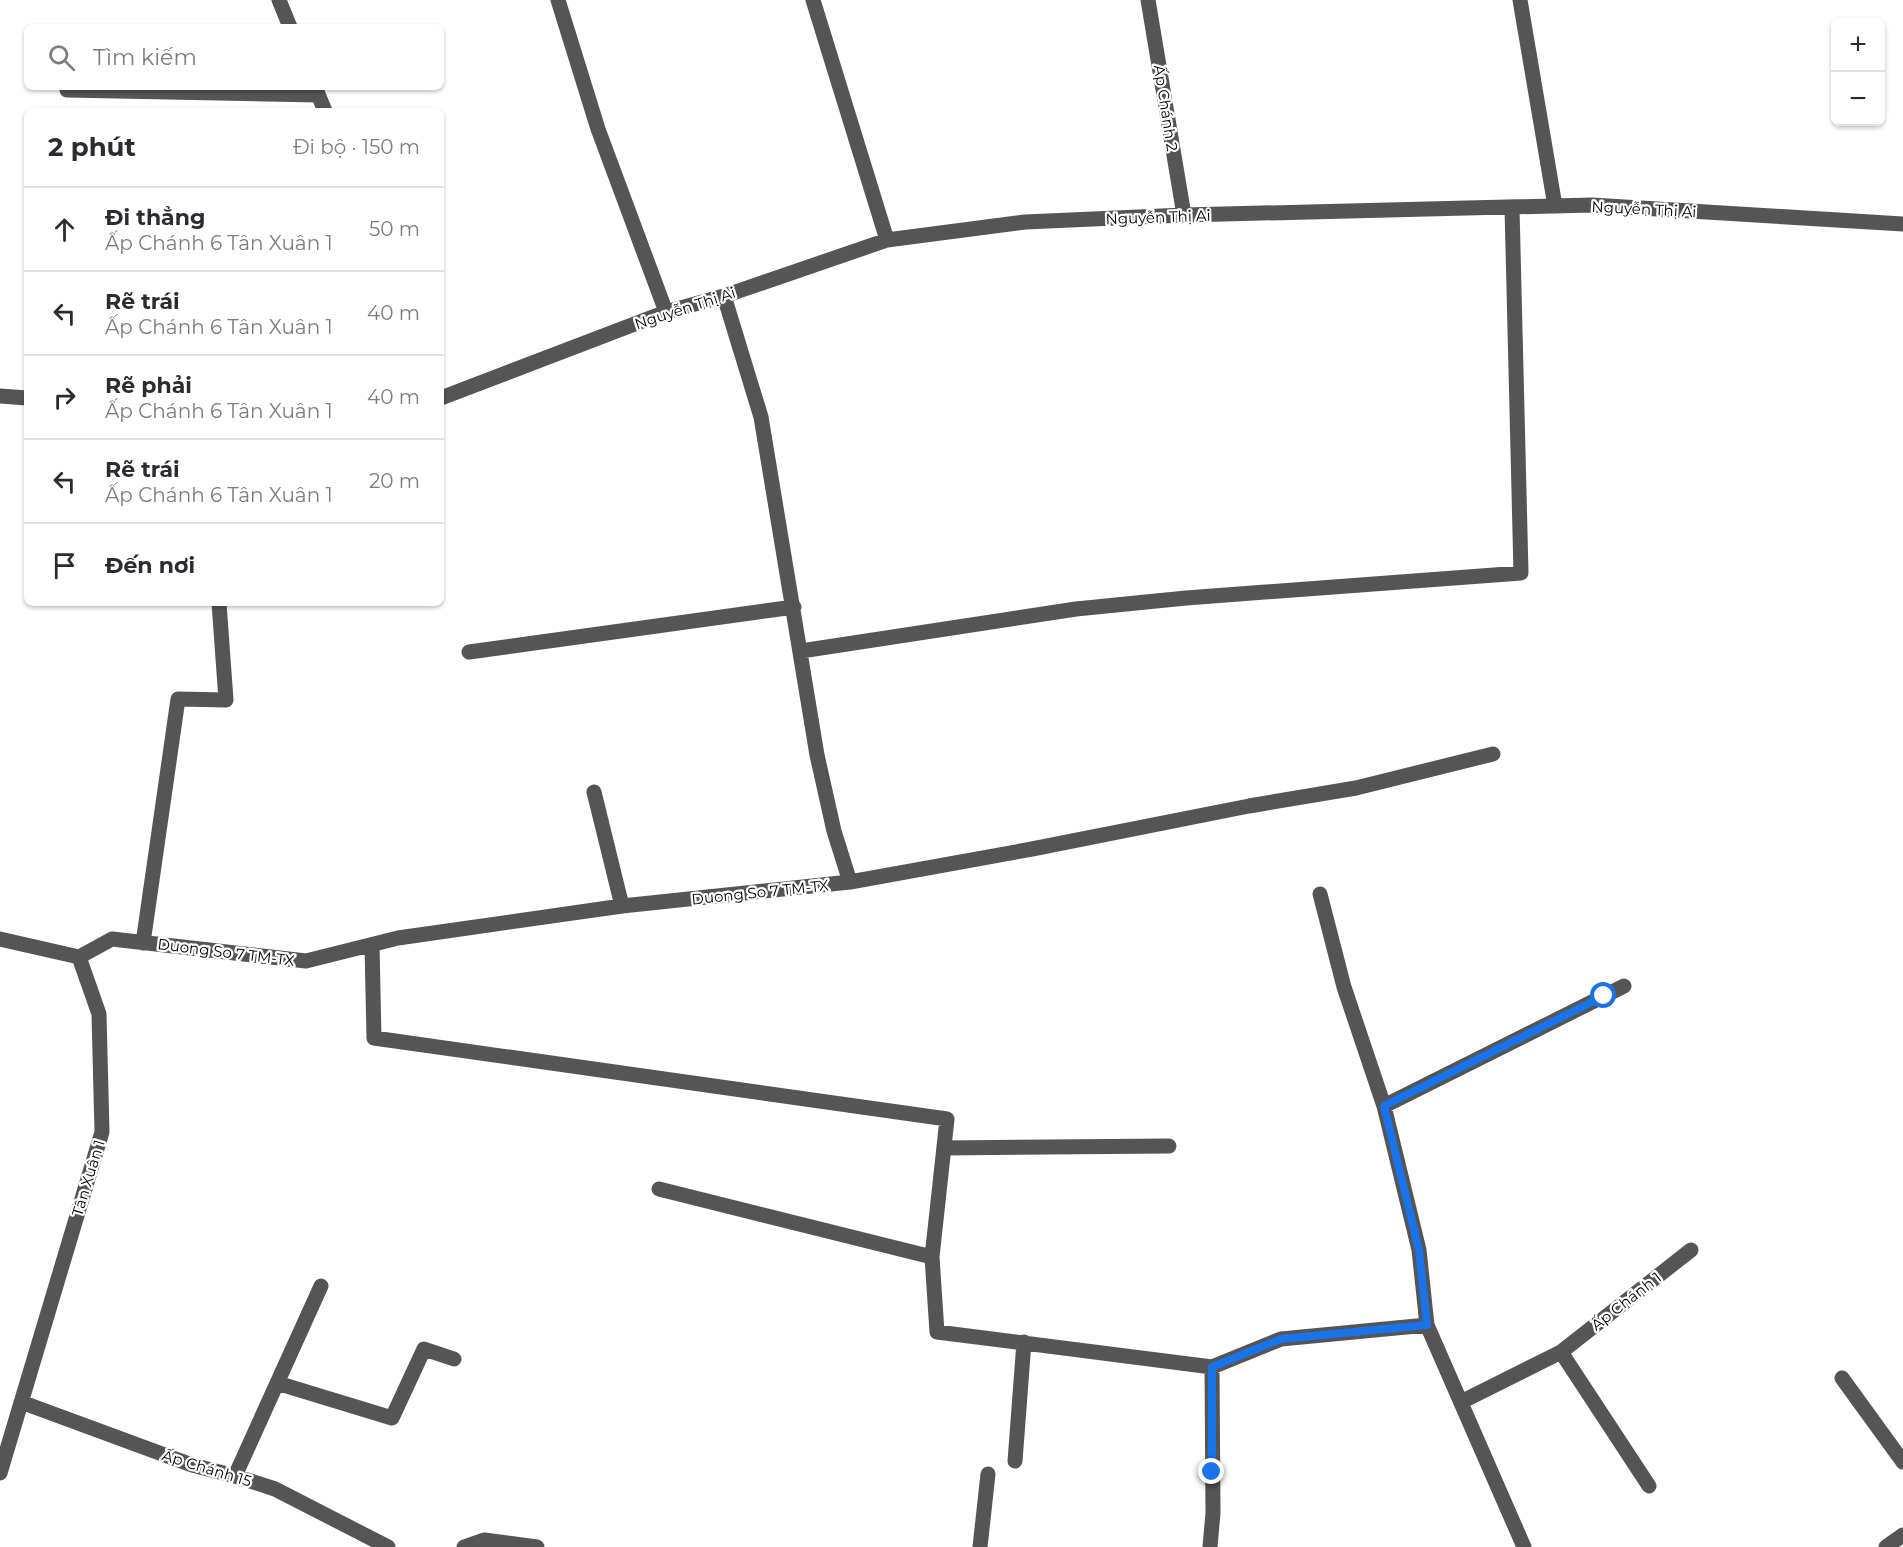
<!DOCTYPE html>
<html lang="vi">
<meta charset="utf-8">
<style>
body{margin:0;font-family:Montserrat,sans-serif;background:#f7f7f7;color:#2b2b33}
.controls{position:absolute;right:18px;top:18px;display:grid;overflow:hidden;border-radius:9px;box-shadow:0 2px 4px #0004}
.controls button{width:54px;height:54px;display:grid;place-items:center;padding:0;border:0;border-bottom:2px solid #e1e1e2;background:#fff;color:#2b2b33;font:30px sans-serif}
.stop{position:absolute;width:18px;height:18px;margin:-14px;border:4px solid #1a73e8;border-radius:50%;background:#fff}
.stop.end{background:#1a73e8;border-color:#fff;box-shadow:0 2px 6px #0008}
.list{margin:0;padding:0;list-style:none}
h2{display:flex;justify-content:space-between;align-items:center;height:78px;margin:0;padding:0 24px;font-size:26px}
h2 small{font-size:20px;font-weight:400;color:#7c7c81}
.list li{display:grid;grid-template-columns:39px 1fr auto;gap:18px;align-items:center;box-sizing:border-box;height:84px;padding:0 24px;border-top:2px solid #e1e1e2}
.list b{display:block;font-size:22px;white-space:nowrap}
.list p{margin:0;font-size:20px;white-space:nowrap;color:#7c7c81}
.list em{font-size:20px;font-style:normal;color:#7c7c81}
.icon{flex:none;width:33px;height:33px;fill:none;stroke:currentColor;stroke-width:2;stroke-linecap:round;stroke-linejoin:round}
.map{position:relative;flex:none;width:1903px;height:1547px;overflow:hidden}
.search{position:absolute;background:#fff;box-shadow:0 2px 4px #0004;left:24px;top:24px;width:420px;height:66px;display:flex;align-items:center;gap:15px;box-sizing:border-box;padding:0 21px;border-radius:9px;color:#7c7c81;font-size:22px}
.panel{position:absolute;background:#fff;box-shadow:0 2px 4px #0004;left:24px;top:108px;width:420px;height:498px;border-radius:9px}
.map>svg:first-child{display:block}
</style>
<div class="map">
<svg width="1903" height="1547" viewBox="0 0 1903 1547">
<rect width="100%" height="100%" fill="#fff"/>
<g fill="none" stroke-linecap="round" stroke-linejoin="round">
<path stroke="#555" stroke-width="15" d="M279,0L290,27
M558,0L598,129L666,312
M813,0L887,240
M1148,0L1184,215
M1520,0L1555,206
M315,87L325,111
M67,90L318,95
M0,396L27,398
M441,398L666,312L724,296L887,240L1025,222L1184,215L1592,205L1903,224
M801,651L1076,609L1186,598L1521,573L1512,208
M469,652L794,607
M594,792L622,906
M850,882L1032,849L1249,806L1356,788L1493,754
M1320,894L1344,987L1384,1106
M0,939L79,957L99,1014L102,1132L0,1473
M143,943L178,699L226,700L219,603
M372,945L374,1038L947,1119L932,1257L937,1332L1212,1367
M79,957L112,939L306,961L398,938L622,906L850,882L834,831L817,755L761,417L724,296
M944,1148L1169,1146
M659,1189L932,1257
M1427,1325L1524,1547
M1561,1352L1649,1486
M1842,1378L1903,1462
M277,1383L392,1418L424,1349L454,1359
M21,1402L192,1465L235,1476L275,1489L388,1547
M1461,1402L1561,1352L1691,1250
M1015,1461L1024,1342
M235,1476L321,1286
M464,1547L484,1540L537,1547
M980,1547L988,1474
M1210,1547L1213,1513L1212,1367L1281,1339L1427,1325L1419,1250L1384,1106L1624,986
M1886,1547L1903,1535"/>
</g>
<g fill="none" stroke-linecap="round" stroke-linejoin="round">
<path stroke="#1a73e8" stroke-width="8" d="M1212,1472V1367L1281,1339L1427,1325L1419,1250L1384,1106L1604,996"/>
</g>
<g text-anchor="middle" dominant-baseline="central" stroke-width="4.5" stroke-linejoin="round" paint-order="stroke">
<g font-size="15" fill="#000" stroke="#fff">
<text transform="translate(1166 108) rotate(81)">Ấp Chánh 2</text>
<text transform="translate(1644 209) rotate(3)">Nguyễn Thị Ai</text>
<text transform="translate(1158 217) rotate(-2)">Nguyễn Thị Ai</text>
<text transform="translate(685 308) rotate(-18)">Nguyễn Thị Ai</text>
<text transform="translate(760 892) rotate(-6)">Duong So 7 TM-TX</text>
<text transform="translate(226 952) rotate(7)">Duong So 7 TM-TX</text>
<text transform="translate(88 1178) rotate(-73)">Tân Xuân 1</text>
<text transform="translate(1626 1301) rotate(-38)">Ấp Chánh 1</text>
<text transform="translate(207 1468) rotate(17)">Ấp Chánh 15</text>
</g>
</g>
</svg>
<div class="controls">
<button>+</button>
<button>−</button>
</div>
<div class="stop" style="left:1604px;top:996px"></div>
<div class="stop end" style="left:1212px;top:1472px"></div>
<div class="search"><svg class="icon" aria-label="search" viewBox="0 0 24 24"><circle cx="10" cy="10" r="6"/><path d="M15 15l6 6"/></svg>Tìm kiếm</div>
<section class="panel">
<h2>2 phút<small>Đi bộ · 150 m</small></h2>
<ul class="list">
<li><svg class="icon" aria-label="ahead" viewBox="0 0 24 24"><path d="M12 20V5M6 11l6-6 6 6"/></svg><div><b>Đi thẳng</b><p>Ấp Chánh 6 Tân Xuân 1</p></div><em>50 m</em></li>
<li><svg class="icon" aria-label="left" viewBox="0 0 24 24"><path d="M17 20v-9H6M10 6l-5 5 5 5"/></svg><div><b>Rẽ trái</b><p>Ấp Chánh 6 Tân Xuân 1</p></div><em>40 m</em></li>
<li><svg class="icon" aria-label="right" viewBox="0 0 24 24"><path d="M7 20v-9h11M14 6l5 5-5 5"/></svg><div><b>Rẽ phải</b><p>Ấp Chánh 6 Tân Xuân 1</p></div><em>40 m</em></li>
<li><svg class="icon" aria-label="left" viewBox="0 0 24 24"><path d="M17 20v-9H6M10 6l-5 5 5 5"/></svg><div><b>Rẽ trái</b><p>Ấp Chánh 6 Tân Xuân 1</p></div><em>20 m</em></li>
<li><svg class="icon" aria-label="arrive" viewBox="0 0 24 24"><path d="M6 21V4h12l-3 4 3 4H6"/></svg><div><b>Đến nơi</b></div></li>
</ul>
</section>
</div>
